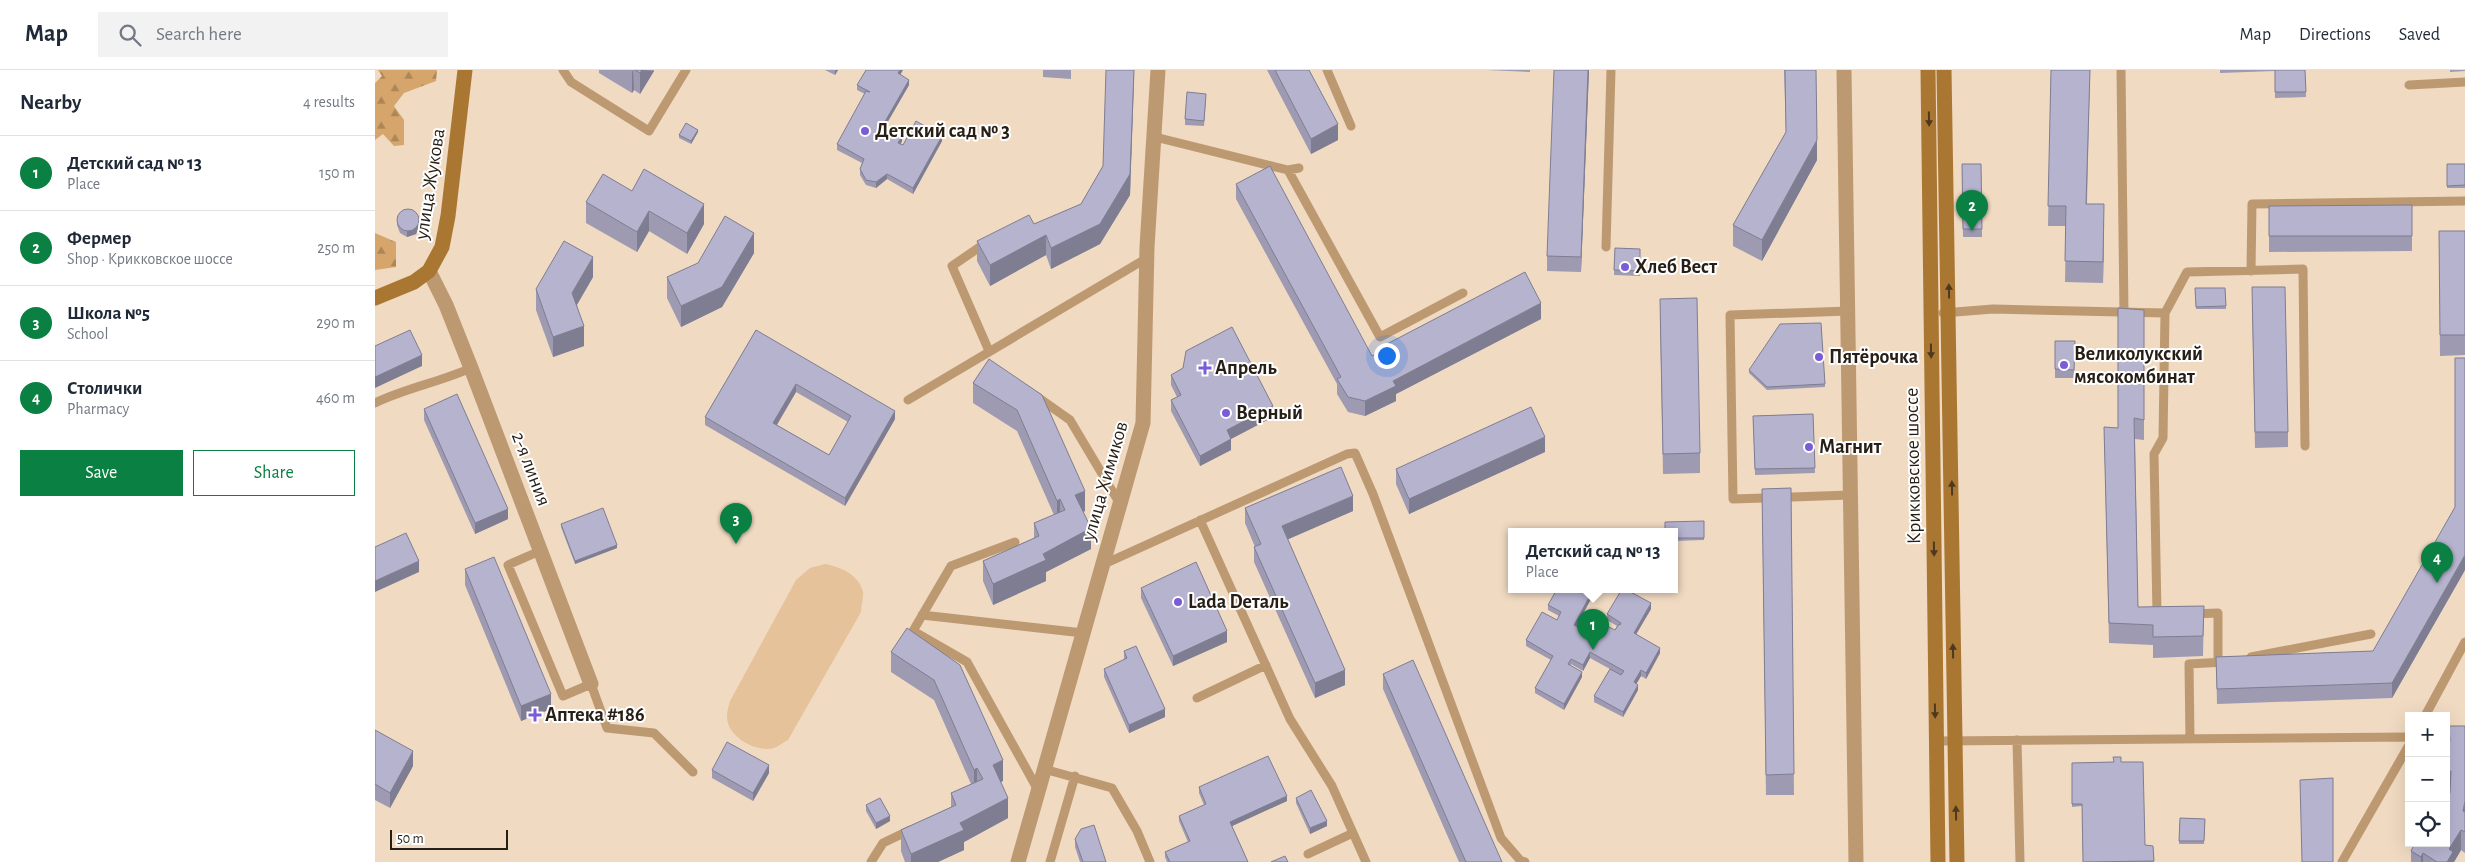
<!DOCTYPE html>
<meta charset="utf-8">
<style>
body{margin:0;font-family:"Alegreya Sans",sans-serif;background:#f2f2f3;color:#1f2937}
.controls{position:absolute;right:15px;bottom:15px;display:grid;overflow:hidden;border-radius:0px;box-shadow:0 5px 20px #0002}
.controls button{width:45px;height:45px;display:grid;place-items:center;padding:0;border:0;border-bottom:1px solid #e0e1e3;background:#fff;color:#1f2937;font:25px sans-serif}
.scale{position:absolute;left:15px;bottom:12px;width:118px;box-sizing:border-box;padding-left:5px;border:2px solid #271f16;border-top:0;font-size:14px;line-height:18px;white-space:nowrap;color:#271f16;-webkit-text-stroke:4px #fff;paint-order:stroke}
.you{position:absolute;left:1011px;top:285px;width:18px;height:18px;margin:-12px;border:4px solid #fff;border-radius:50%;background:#1a73e8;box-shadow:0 0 0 8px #1a73e833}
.badge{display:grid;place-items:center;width:32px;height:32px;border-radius:50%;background:#0b8043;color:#fff;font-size:16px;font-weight:700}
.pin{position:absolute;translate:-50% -41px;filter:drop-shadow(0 1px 2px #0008)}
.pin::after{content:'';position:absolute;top:26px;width:18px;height:15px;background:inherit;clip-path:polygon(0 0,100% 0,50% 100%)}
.popup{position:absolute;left:1133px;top:458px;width:170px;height:65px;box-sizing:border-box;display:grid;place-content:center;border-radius:0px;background:#fff;filter:drop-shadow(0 1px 4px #0005);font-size:16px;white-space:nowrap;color:#747a83}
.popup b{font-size:19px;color:#1f2937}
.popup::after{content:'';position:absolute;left:50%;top:100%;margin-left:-10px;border:10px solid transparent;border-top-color:#fff}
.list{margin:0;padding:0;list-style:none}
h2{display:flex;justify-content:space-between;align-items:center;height:65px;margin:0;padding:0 20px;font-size:21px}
h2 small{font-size:16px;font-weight:400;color:#747a83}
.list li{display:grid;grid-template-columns:32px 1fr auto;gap:15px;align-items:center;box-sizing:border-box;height:75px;padding:0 20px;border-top:1px solid #e0e1e3}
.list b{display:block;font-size:19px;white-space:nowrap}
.list p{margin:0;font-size:16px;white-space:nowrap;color:#747a83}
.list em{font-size:16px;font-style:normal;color:#747a83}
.actions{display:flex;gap:10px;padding:15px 20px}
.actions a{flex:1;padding:11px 0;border:1px solid #0b8043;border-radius:0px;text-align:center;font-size:18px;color:#0b8043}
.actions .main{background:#0b8043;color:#fff}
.icon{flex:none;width:28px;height:28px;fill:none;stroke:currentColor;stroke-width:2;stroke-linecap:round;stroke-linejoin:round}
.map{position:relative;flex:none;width:2090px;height:792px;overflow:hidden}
header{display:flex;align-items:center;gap:30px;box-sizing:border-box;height:70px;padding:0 25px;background:#fff;border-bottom:1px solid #e0e1e3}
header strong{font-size:24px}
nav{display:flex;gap:28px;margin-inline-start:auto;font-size:18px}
.search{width:350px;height:45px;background:#f2f2f3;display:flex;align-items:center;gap:12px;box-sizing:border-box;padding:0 18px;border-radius:0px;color:#747a83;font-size:19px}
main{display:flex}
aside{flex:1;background:#fff}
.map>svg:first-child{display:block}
</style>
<header>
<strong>Map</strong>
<div class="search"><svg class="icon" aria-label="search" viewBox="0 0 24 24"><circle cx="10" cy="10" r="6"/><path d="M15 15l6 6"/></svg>Search here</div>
<nav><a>Map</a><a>Directions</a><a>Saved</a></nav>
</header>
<main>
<aside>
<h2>Nearby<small>4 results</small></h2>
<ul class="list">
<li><span class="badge">1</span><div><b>Детский сад № 13</b><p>Place</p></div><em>150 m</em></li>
<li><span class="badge">2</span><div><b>Фермер</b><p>Shop · Крикковское шоссе</p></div><em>250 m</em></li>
<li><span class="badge">3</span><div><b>Школа №5</b><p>School</p></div><em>290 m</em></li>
<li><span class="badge">4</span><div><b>Столички</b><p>Pharmacy</p></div><em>460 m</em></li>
</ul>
<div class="actions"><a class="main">Save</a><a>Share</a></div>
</aside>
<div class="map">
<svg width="2090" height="792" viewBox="0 0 2090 792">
<defs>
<pattern id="forest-firs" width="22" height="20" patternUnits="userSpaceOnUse" patternTransform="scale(1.25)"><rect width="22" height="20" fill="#d5a56b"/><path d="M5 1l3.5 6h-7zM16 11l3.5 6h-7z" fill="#ad8657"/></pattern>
</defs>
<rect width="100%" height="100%" fill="#f0dac2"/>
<path fill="url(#forest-firs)" d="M3,0H62L61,11L29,23L19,36L29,50V75L19,76L8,64L0,70V13L7,6Z
M0,163L21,172V197L0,200Z"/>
<path fill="#e6c29a" d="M450,494C465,497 484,504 488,522C489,527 486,536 486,542L413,670C409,672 404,676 399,678C381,683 351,666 352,646C352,641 354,635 355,631L421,510L435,498Z"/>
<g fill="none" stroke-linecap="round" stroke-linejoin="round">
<path stroke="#bd9971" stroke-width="9" d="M188,0L196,12L274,61L311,0
M952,0L976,56
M1746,0L1749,243
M2034,15L2090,12
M780,67L913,100L924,98
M913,100L1005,267L1088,223
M612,172L577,196L614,281
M1231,177L1236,0
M1876,201L1877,134L2090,131
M1474,241L1355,245L1358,429L1475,425
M1568,243L1618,239L1790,243L1788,368L1779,384L1782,544H1786
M1790,243L1812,202L1928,199L1930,376
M661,326L695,350L745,434
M533,330L772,188
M0,333C31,318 65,312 96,298
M825,450L915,649L957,716L991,792
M640,472L576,496L538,561L592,592L663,720
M165,481L133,495L188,626L216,614L232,658L279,663L318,702
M727,495L972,384L980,383L998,424L1126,768L1145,790L1150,792
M1817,544L1843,543V593
M547,545L708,563
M1876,587L1996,564
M822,628L891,595
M2050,646L2090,572
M1815,669L1814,594L1849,592
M1642,670L1645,792
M1561,671L2034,667
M669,699L737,718L762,761L775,792
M933,784L978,763
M496,792L508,773L535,760
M675,792L700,706
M1967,792L2034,675"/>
<path stroke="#bd9971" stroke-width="15" d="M1469,0L1481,792
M54,201L71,235L96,298L216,614
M643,792L768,353L772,177L783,0"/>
<path stroke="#a73" stroke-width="15" d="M1553,0L1563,792
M1569,0L1582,792
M0,228L39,212L54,201L67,177L73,146L90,0"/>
</g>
<path fill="#9d9ab2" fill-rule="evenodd" d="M224,0H279V1L265,24L259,20L257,23L224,3Z
M450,0H463L460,5Z
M668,0H696V9L668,7Z
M892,0H934L963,70L936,84Z
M1111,0H1155V2Z
M1214,0L1206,202L1172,201V186Z
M1409,0H1441L1442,90L1387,191L1358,176V155L1411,63Z
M1676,0H1715L1712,134L1729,155L1728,213L1690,212L1691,156H1673Z
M1845,0H1930L1931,27L1900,28V1L1845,3Z
M2075,0H2090V1L2075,2Z
M525,5L534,15L506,63L510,65L527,71L526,74L528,75L567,71L538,124L512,109L501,118L491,115L485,105V99L487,93L462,80V74L490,24L482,20V15Z
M759,13L755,125L725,174L676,199L671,185L615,216L602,191V171L659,154L706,134L728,96Z
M831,29L829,56L810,55V49Z
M323,62L316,74L304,68V65Z
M1587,94H1606L1607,167H1588Z
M2072,94H2090V118H2072Z
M861,114L997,286L1010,278V275L1166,249L1021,324V331L990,346L973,342L962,324V314L861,129Z
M257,121L329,154L312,184L274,161L262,182L211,153V132Z
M2037,135V181L1894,182V136Z
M22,149L44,156L41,164L32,167L25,163L22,155Z
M2064,161H2090V285L2065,286Z
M1240,178L1265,179V206L1239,205Z
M379,183L347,237L306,257L292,228V207Z
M218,207L202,235L209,276L178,287L161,240V219Z
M1820,218H1850L1851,239H1821Z
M1877,232L1913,362V377L1880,378Z
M1769,240V370L1760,369L1763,537L1829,536L1828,586L1778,588V575L1734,573L1729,357L1743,358Z
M1285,249L1325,383V403L1288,404Z
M1446,253L1450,317L1392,320L1374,303V300Z
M381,260L520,349L470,436L330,355V347ZM421,322L473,352L454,385L402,355Z
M1680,271H1700L1699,308H1680Z
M614,289L710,441L708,442L716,479L671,502V511L618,535L608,511V491L659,468V453L679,445L642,361L598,333V313Z
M796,305L898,347L856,369V380L825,396L796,341V330L802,327L796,315Z
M49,339L133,449L100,464L49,350Z
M1438,344L1440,403L1380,405L1378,346Z
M1170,382L1034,444L1021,414V399Z
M1416,418L1419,725H1391L1387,419Z
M870,438L978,441L912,469L970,615L940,628L879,492V477H880L870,453Z
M1329,451V470L1299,471V461Z
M186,454L242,478L200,494L186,457Z
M90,499L176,639L146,651L90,515Z
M2090,500L2017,628L1842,634L1841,587L1998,581Z
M766,518L852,572L798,596L766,528Z
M1217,527L1202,556L1221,567L1240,560L1242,556L1232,550V544L1276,539L1261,564L1285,583L1271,609L1266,606L1261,614L1263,620L1248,647L1219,632V626L1235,599L1215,588L1208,601L1196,594V596L1207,607L1189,640L1160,623V618L1176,590L1151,576V570L1182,550L1184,546L1173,540V535Z
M532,558L628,711L626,712L633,748L589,772V780L563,792H530L526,781V760L576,737V723L596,714L559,630L516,602V582Z
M749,581L790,647L754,663L729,607V599L749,590Z
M1008,604L1127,792H1084L1008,619Z
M2074,656H2090V783L2086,780L2079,792H2036V781L2040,773H2071L2075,722H2071V671H2074Z
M0,660L38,696L15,738L0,730Z
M1746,692L1770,775L1778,776L1779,792H1708L1707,736L1697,737V693Z
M337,700L394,703L378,731L337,708Z
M824,717L912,731L857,756L873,792H792L790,787V782L813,772L804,751V746L829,735L824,723Z
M921,728L952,756L935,764L921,733Z
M491,735L515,751L501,759L491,741Z
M1805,748L1830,749L1829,774H1804Z
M700,769L731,792H705L700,777Z"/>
<path fill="#7f7d91" d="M258,0L259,20L257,23V2Z
M267,0L279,1L265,24V3Z
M460,0H463L460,5Z
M525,0H528L523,9V3Z
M759,0L755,125L725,174L676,199V178L725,154Z
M1213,0H1214L1206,202V187Z
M534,10V15L504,67V62Z
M963,54V70L936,84V69Z
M323,60V62L316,74V71Z
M527,66V71L523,78V73Z
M567,66V71L538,124V118Z
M1442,70V90L1387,191V170Z
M512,104V109L501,118V112Z
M329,134V154L312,184V163Z
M1729,134V155L1728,213V192Z
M274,141V161L262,182V162Z
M44,151V156L41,164L32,167V161Z
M379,163V183L347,237L306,257V236Z
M671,165V185L615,216V195Z
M218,187V207L197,243V223Z
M1166,233V249L1021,324V331L990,346V331L1018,311Z
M209,256V276L178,287V267Z
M47,285V296L0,318V307Z
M421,314V322L398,361V353Z
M898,336V347L852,371V360Z
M520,341V349L470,436V428Z
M1170,367V382L1034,444V429Z
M856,369V380L825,396V386Z
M710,421V441L700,446V425Z
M978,426V441L907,472V456Z
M685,429V449L682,451V431Z
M133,439V449L100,464V453Z
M716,458V479L671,502V511L618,535V514L668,484Z
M242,475V478L200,494V491Z
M2090,485V500L2017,628V613Z
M44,491V502L0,522V511Z
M1217,522V527L1199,560V555Z
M1276,533V539L1259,568V563Z
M852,561V572L798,596V586Z
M1285,578V583L1271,609V603Z
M1215,582V588L1208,601V595Z
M970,600V615L940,628V613Z
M1266,600V606L1259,618V612Z
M1207,602V607L1189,640V634Z
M1263,615V620L1248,647V642Z
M176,624V639L146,651V636Z
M790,639V647L754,663V655Z
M38,681V696L15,738V723Z
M628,690V711L618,715V695Z
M394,695V703L378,731V723Z
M602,698V719L599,721V700Z
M912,726V731L855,757V752Z
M633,728V748L589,772V780L563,792H536V784L585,753Z
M2090,731V751L2088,761V741Z
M515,746V751L501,759V753Z
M952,751V756L935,764V758Z
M2086,760V780L2079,792H2072L2074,779Z
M2048,783V792H2046V787Z"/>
<path fill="#b6b3cf" stroke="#7f7d91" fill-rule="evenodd" d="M260,0H267L265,3Z
M491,0H525L523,3L534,10L504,62L510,65L514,59L527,66L523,73L528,75L541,51L567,66L538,118L512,104L501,112L491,110L485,99L489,89L462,74L491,21L495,22L482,15Z
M731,0H759L755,104L725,154L676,178L671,165L615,195L602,171L654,145L659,154L706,134L728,96Z
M900,0H934L963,54L936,69Z
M1179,0H1213L1206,187L1172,186Z
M1410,0H1441L1442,70L1387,170L1358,155L1411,62Z
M1676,0H1715L1711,134H1729L1728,192L1690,191L1691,136H1673Z
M1900,0H1930L1931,22H1900Z
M812,22L831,24L829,51L810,49Z
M311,53L323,60L316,71L304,65Z
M1587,94H1606L1607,159H1588Z
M2072,94H2090V115L2072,116Z
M895,96L997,286L1011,277L1010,275L1150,202L1166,233L1018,311L1021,316L990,331L973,327L962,309L966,307L861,114Z
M269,99L329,134L312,163L274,141L262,162L211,132L228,104L257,121Z
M2037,135V166H1894V136Z
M22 150a11 11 0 1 1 22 0a11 11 0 1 1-22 0Z
M350,146L379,163L347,217L306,236L292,207L323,193Z
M2064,161H2090V265H2065Z
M189,171L218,187L197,223L209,256L178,267L161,219Z
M1240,178L1265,179V201L1239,200Z
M1877,217H1910L1913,362H1880Z
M1820,218H1850L1851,236L1821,237Z
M1322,228L1325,383L1288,384L1285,229Z
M1743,238L1769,240V350L1759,348L1763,537L1829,536L1828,566L1778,567V555L1734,553L1729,357L1743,358Z
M1446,253L1450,314L1392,317L1374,300L1405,254Z
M857,257L898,336L852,360L856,369L825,386L796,330L806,325L796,305L808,298L811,281Z
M35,260L47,285L0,307V276Z
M381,260L520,341L470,428L330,347ZM421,314L476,346L454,385L398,353Z
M1680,271H1700L1699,300L1680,299Z
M2080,288H2090V485L2017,613L1842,619L1841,587L1998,581L2080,437Z
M614,289L667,325L710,421L700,425L716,458L668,484L671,490L618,514L608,491L664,466L659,453L690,440L685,429L682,431L642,340L598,313Z
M82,324L133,439L100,453L49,339Z
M1156,337L1170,367L1034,429L1021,399Z
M1438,344L1440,398L1380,399L1378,346Z
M966,397L978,426L907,456L970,600L940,613L879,477L886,474L870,438Z
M1416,418L1419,704L1391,705L1387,419Z
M228,438L242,475L200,491L186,454Z
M1329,451V468H1299V461H1290V452Z
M31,463L44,491L0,511V477Z
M119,487L176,624L146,636L90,499Z
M821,492L852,561L798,586L766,518Z
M1182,519H1212L1217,522L1199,555L1221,567L1228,554L1240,560L1244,554L1245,555L1246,553L1232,544L1247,519H1250L1276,533L1259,563L1285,578L1271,603L1266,600L1259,612L1263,615L1248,642L1219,626L1235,599L1246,605L1249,601L1215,582L1208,595L1196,589L1193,594L1207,602L1189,634L1160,618L1178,586L1151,570L1167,542L1182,550L1186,542L1173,535Z
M532,558L585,595L628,690L618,695L633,728L585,753L589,760L536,784L526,760L581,735L576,723L608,709L602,698L599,700L559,610L516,582Z
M761,576L790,639L754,655L729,599L752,588L749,581Z
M1038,590L1127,792H1091L1008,604Z
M2074,656H2090V731L2088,741L2090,742V762L2086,760L2074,779L2078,782L2072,792H2062L2048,783L2046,787L2036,781L2040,773H2043L2045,774L2046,773H2071V730L2075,723L2076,701L2071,702V671H2075Z
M0,660L38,681L15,723L0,714Z
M352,672L394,695L378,723L337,700Z
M893,686L912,726L855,752L873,792H795L790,782L815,771L804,746L831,734L824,717Z
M1738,687H1746V692H1768L1770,775L1778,776L1779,791L1708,792L1707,734H1697V693L1739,692Z
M1958,708V792H1927L1925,710Z
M936,720L952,751L935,758L921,728Z
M505,728L515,746L501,753L491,735Z
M1805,748L1830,749L1829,771H1804Z
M719,755L731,792H708L700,769L706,759Z
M910,786L913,792H896Z"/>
<defs><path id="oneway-solid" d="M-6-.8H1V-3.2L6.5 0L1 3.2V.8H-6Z" transform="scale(1.25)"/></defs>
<g fill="#4e391f">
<use href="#oneway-solid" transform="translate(1554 49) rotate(89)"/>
<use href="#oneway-solid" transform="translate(1574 221) rotate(-91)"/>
<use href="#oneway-solid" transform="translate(1556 281) rotate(89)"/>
<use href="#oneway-solid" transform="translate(1577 418) rotate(-91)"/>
<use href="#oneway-solid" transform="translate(1559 479) rotate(89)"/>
<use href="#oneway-solid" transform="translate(1578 581) rotate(-91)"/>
<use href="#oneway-solid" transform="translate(1560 641) rotate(89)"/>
<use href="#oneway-solid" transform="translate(1581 743) rotate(-91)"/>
</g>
<g fill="#795cd6" stroke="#fff" stroke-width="2">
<circle cx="490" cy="61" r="5"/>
<circle cx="1250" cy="197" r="5"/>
<circle cx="1444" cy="287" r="5"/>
<circle cx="1689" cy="295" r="5"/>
<path d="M827.5 290.5h5v5h5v5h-5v5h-5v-5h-5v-5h5z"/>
<circle cx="851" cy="343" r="5"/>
<circle cx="1434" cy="377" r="5"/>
<circle cx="803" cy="532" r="5"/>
<path d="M157.5 637.5h5v5h5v5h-5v5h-5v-5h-5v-5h5z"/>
</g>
<g text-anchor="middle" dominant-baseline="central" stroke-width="4" stroke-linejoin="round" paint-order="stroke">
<g font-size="20" font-weight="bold" fill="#271f16" stroke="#fff" text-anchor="start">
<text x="500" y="61">Детский сад № 3</text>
<text x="1260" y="197">Хлеб Вест</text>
<text x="1699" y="284">Великолукский<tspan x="1699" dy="23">мясокомбинат</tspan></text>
<text x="1454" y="287">Пятёрочка</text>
<text x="840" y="298">Апрель</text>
<text x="861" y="343">Верный</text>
<text x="1444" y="377">Магнит</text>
<text x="813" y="532">Lada Dеталь</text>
<text x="170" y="645">Аптека #186</text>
</g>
<g font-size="20" fill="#271f16" stroke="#fff">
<text transform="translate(55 114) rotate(-81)">улица Жукова</text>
<text transform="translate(1538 396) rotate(-91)">Крикковское шоссе</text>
<text transform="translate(156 399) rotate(69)">2-я линия</text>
<text transform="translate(730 411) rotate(-74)">улица Химиков</text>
</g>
</g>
</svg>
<div class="controls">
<button>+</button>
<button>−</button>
<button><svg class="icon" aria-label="locate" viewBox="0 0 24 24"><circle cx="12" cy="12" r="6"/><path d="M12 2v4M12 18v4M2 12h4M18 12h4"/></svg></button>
</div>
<div class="scale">50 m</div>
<div class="you"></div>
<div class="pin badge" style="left:1218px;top:580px">1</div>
<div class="popup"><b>Детский сад № 13</b>Place</div>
<div class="pin badge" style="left:1597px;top:161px">2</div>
<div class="pin badge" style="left:361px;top:474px">3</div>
<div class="pin badge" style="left:2062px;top:513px">4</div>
</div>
</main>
